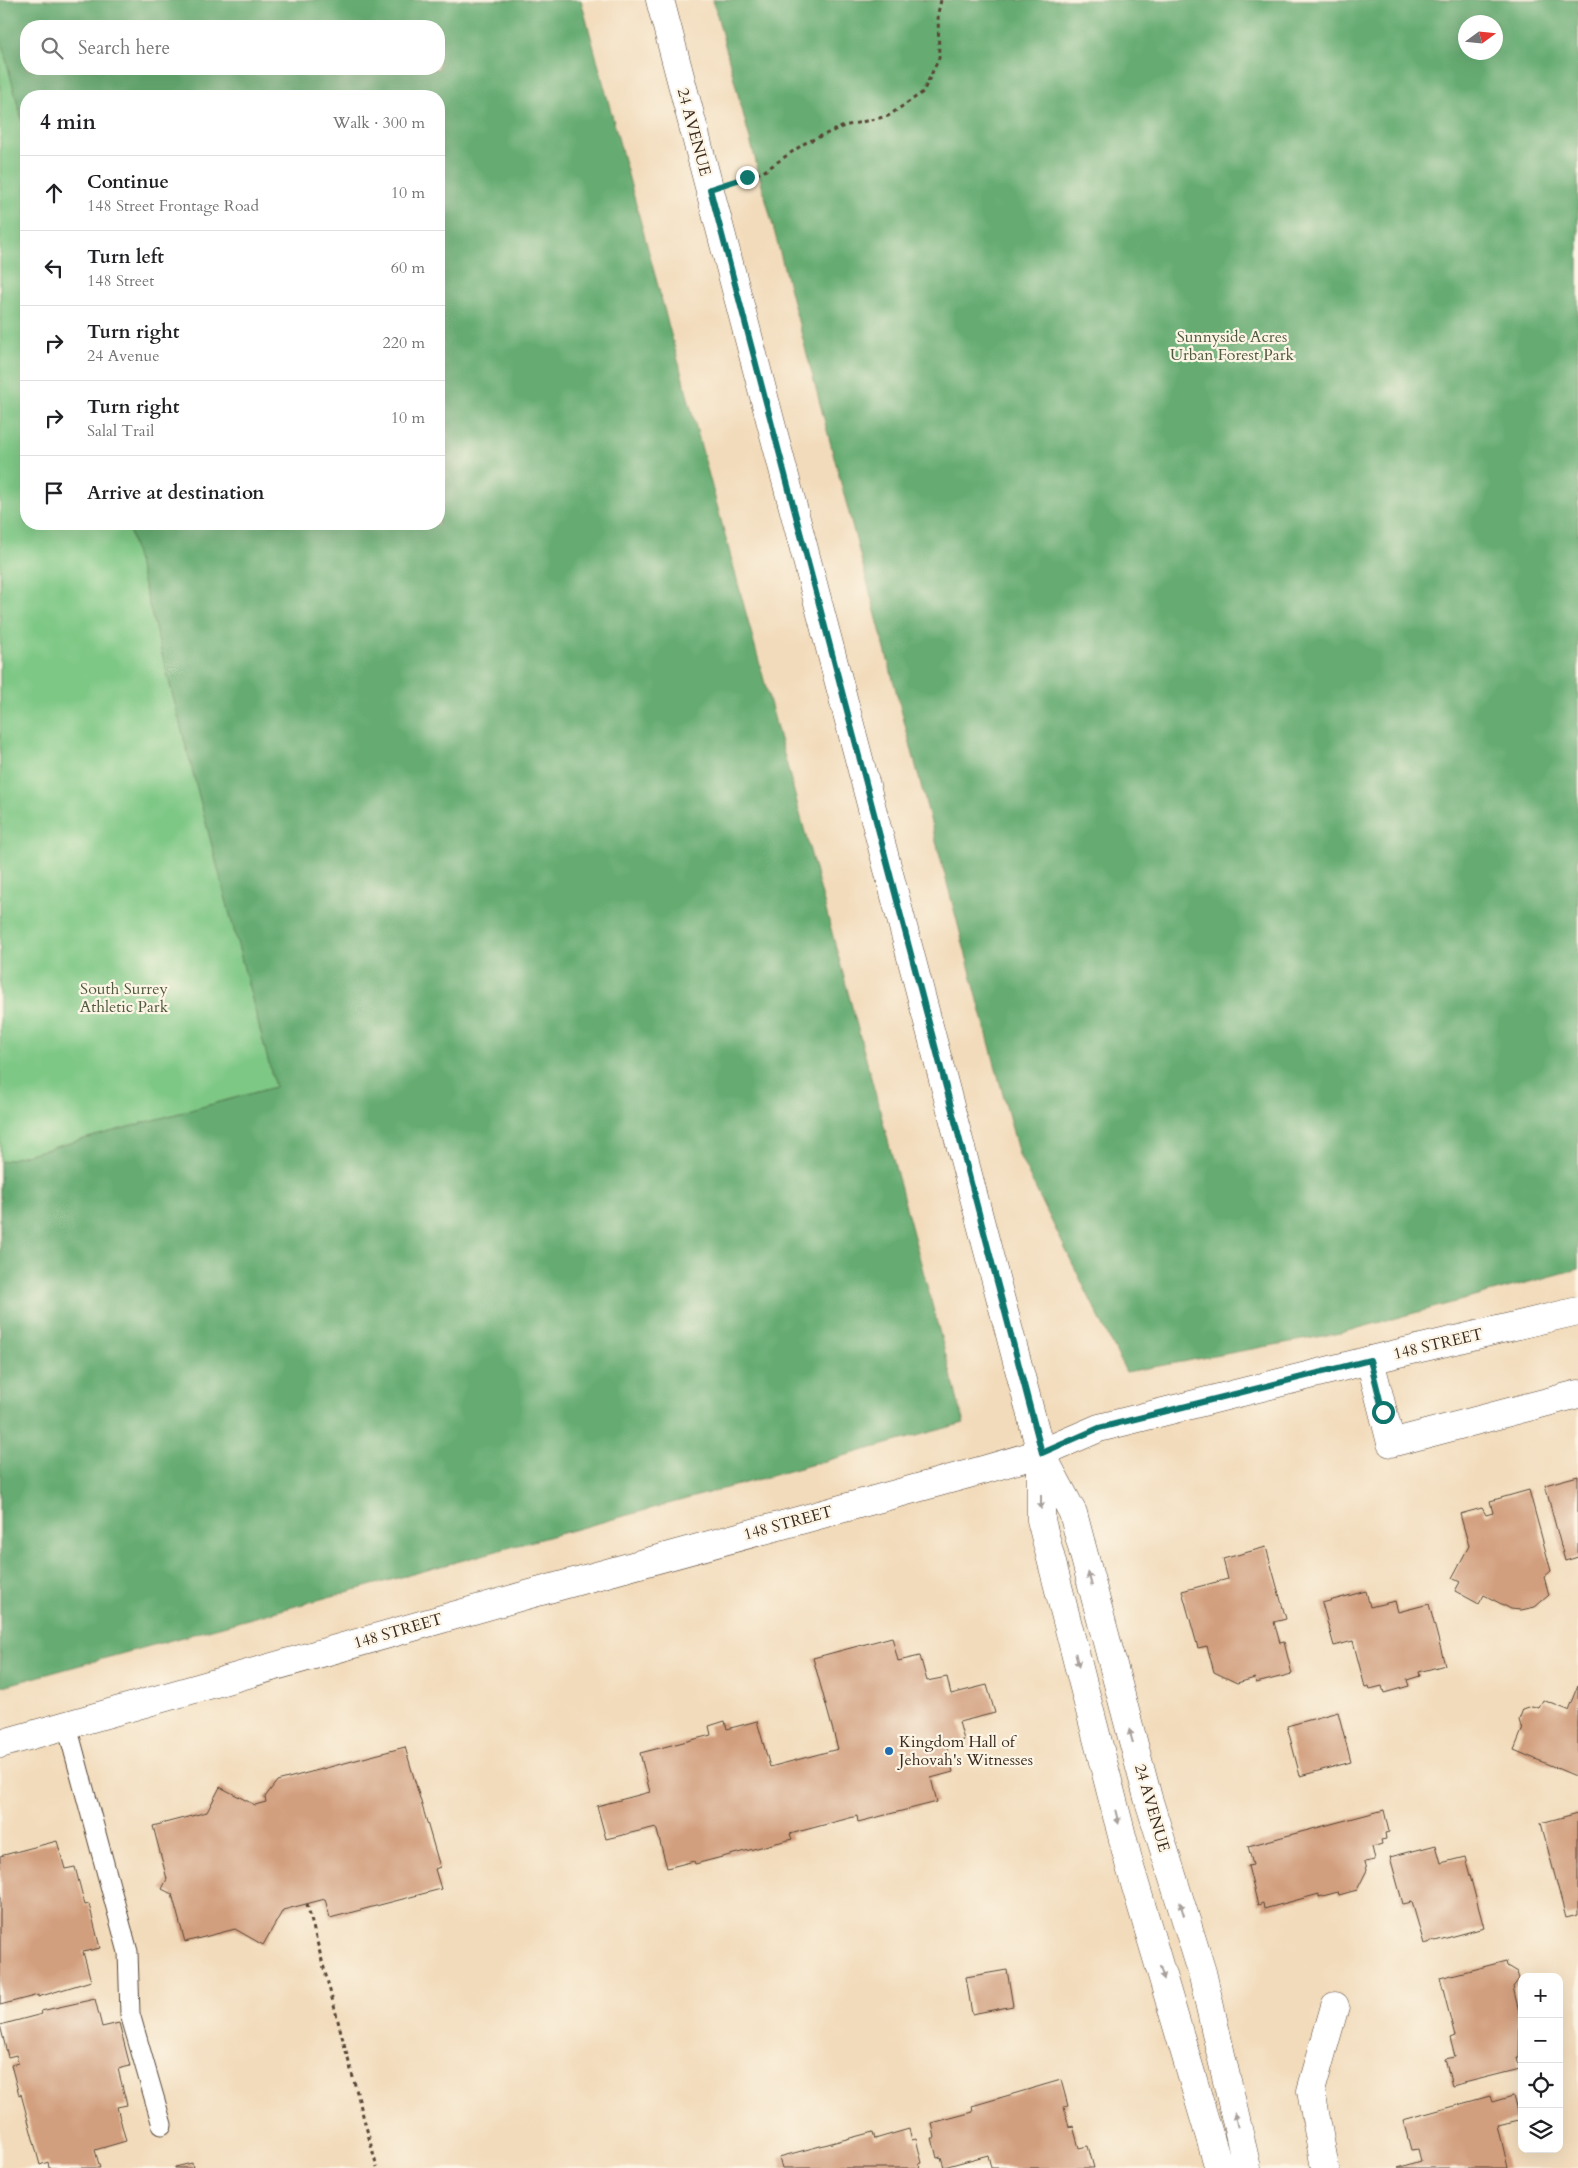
<!DOCTYPE html>
<meta charset="utf-8">
<style>
body{margin:0;font-family:Cardo,serif;background:#f2f2f2;color:#202124}
.controls{position:absolute;right:15px;bottom:15px;display:grid;overflow:hidden;border-radius:10px;box-shadow:0 5px 20px #0002}
.controls button{width:45px;height:45px;display:grid;place-items:center;padding:0;border:0;border-bottom:1px solid #e0e0e0;background:#fff;color:#202124;font:25px sans-serif}
.compass{position:absolute;left:1458px;top:15px;width:45px;height:45px;border-radius:50%;background:#fff;box-shadow:0 5px 20px #0002;rotate:75deg}
.stop{position:absolute;width:15px;height:15px;margin:-11px;border:4px solid #0f766e;border-radius:50%;background:#fff}
.stop.end{background:#0f766e;border-color:#fff;box-shadow:0 1px 5px #0008}
.list{margin:0;padding:0;list-style:none}
h2{display:flex;justify-content:space-between;align-items:center;height:65px;margin:0;padding:0 20px;font-size:21px}
h2 small{font-size:16px;font-weight:400;color:#757577}
.list li{display:grid;grid-template-columns:32px 1fr auto;gap:15px;align-items:center;box-sizing:border-box;height:75px;padding:0 20px;border-top:1px solid #e0e0e0}
.list b{display:block;font-size:19px;white-space:nowrap}
.list p{margin:0;font-size:16px;white-space:nowrap;color:#757577}
.list em{font-size:16px;font-style:normal;color:#757577}
.icon{flex:none;width:28px;height:28px;fill:none;stroke:currentColor;stroke-width:2;stroke-linecap:round;stroke-linejoin:round}
.map{position:relative;flex:none;width:1578px;height:2168px;overflow:hidden}
.search{position:absolute;background:#fff;box-shadow:0 5px 20px #0002;left:20px;top:20px;width:425px;height:55px;display:flex;align-items:center;gap:12px;box-sizing:border-box;padding:0 18px;border-radius:20px;color:#757577;font-size:19px}
.panel{position:absolute;background:#fff;box-shadow:0 5px 20px #0002;left:20px;top:90px;width:425px;height:440px;border-radius:20px}
.map>svg:first-child{display:block}
</style>
<div class="map">
<svg width="1578" height="2168" viewBox="0 0 1578 2168">
<rect width="100%" height="100%" fill="#fcf5e5"/>
<filter id="ink" filterUnits="userSpaceOnUse"><feTurbulence type="fractalNoise" baseFrequency=".02" numOctaves="2"/><feDisplacementMap in="SourceGraphic" scale="10" xChannelSelector="R" yChannelSelector="G"/><feConvolveMatrix kernelMatrix="1 2 1 2 8 2 1 2 1" color-interpolation-filters="sRGB"/></filter>
<filter id="wash" filterUnits="userSpaceOnUse"><feTurbulence type="fractalNoise" baseFrequency=".0096" numOctaves="4" result="noise"/><feDisplacementMap in="SourceGraphic" scale="20" xChannelSelector="R" yChannelSelector="G"/><feGaussianBlur stdDeviation="1.12" result="paint"/><feColorMatrix in="noise" values="0 0 0 0 0 0 0 0 0 0 0 0 0 0 0 0 0 1.4 0 .05"/><feComposite in="paint" operator="in"/></filter>
<g filter="url(#wash)">
<rect width="100%" height="100%" fill="#f2dbbb"/>
<path fill="#7ec885" stroke="#5c7952" d="M0,36L26,136V524H128L275,1087L0,1162Z"/>
<path fill="#66ac72" stroke="#506b48" fill-rule="evenodd" d="M0,0H581L964,1423L0,1687V1162L275,1087L128,524H439V96H26V136L0,36ZM26,26H439V69H26Z
M713,0H1578V1269L1340,1333L1126,1372L1019,1155ZM1466,22H1496V52H1466Z"/>
<g id="blocks">
<path fill="#d29f7e" d="M1578,1476V1557L1565,1561L1545,1485Z
M1529,1490L1551,1571L1544,1577L1549,1595L1535,1607L1521,1610L1511,1609L1484,1595L1479,1604L1455,1591L1460,1582L1452,1578L1469,1546L1460,1514L1482,1508L1486,1515L1493,1513L1490,1501Z
M1266,1547L1286,1619L1274,1622L1280,1643L1284,1642L1292,1674L1256,1683L1255,1678L1237,1683L1214,1672L1207,1646L1198,1648L1182,1591L1228,1579L1223,1559Z
M1366,1591L1370,1607L1395,1601L1398,1612L1429,1604L1445,1665L1419,1672L1420,1676L1407,1680L1409,1686L1384,1693L1382,1686L1370,1689L1369,1686L1365,1687L1353,1641L1334,1646L1322,1603Z
M892,1637L898,1661L920,1656L927,1681L947,1677L951,1694L987,1685L995,1713L959,1722L964,1740L946,1745L953,1772L931,1778L937,1802L858,1822L857,1816L790,1834L792,1839L695,1864L694,1861L667,1868L656,1827L606,1839L597,1806L650,1792L640,1753L711,1735L709,1726L725,1721L727,1729L757,1721L770,1767L838,1749L813,1658Z
M1578,1685V1777L1514,1750L1523,1728L1521,1727L1519,1720L1523,1709L1532,1706L1539,1708L1543,1700L1568,1710Z
M1338,1712L1351,1762L1300,1776L1287,1726Z
M405,1747L440,1867L435,1869L441,1889L330,1918L325,1899L283,1910L263,1945L235,1929L185,1942L172,1894L162,1889L167,1879L153,1826L207,1812L220,1787L255,1805L266,1802L265,1797L277,1781Z
M1384,1810L1389,1832L1385,1833L1386,1839L1381,1840L1382,1844L1372,1847L1375,1860L1365,1862L1367,1870L1357,1890L1339,1895L1338,1892L1319,1897V1894L1264,1909L1263,1903L1258,1905L1248,1866L1253,1865L1248,1846Z
M1578,1813V1915L1566,1918L1541,1823Z
M57,1841L65,1869L75,1867L85,1905L89,1904L100,1948L83,1952L91,1981L38,1997V1995L0,2005V1856Z
M1436,1845L1441,1863L1465,1857L1484,1928L1424,1944L1412,1902L1403,1904L1390,1857Z
M1506,1961L1507,1966L1517,1972L1519,1979L1513,1987L1520,2016L1519,2057H1517L1520,2069L1452,2086L1445,2059L1455,2057L1450,2038L1455,2036L1440,1978Z
M1007,1970L1013,2006L972,2014L966,1977Z
M95,1999L102,2027L119,2023L130,2066L118,2069L127,2105L117,2107L126,2141L95,2150L100,2168H49L48,2162L40,2165L21,2094L19,2095L11,2065L18,2063L16,2055L8,2057L0,2025L42,2014L41,2011Z
M1061,2080L1068,2106L1064,2107L1069,2127L1073,2126L1079,2148L1088,2146L1094,2168H991L988,2155L944,2167L941,2157L937,2158L932,2138H935L932,2123L973,2112L972,2106Z
M1490,2096L1492,2102L1513,2096L1519,2120L1498,2125L1508,2168H1398L1421,2161L1418,2149L1411,2150L1403,2120Z
M909,2129L912,2140L916,2139L922,2163L919,2164L920,2168H782L779,2157L873,2132L875,2139Z
M192,2163L193,2168H175V2167Z"/>
</g>
</g>
<g filter="url(#ink)">
<use href="#blocks" fill-opacity="0" stroke="#564536" stroke-width="1"/>
<g fill="none" stroke-linecap="round" stroke-linejoin="round">
<g stroke="#564536" stroke-width="21">
<path id="service" d="M67,1726L128,1952L130,2014L162,2125"/>
</g>
<g stroke="#564536" stroke-width="29">
<path id="minor" d="M1370,1360L1391,1443L1578,1394
M1325,2168L1311,2091L1335,2006"/>
</g>
<g stroke="#564536" stroke-width="29">
<path id="secondary" d="M660,0L1041,1453L1073,1513L1148,1798L1202,1972L1247,2168
M1041,1457V1520L1130,1867L1219,2168
M0,1744L523,1596L983,1470L1041,1453L1099,1428L1370,1360L1578,1311"/>
</g>
<path stroke="#564536" stroke-width="3" stroke-dasharray="4 4" stroke-linecap="butt" d="M741,179L763,172L805,143L844,126L888,116L923,92L939,58L938,13L941,0
M307,1904L377,2168"/>
<use href="#service" stroke="#fff" stroke-width="19"/>
<use href="#minor" stroke="#fff" stroke-width="28"/>
<use href="#secondary" stroke="#fff" stroke-width="28"/>
</g>
<defs><path id="oneway-solid" d="M-6-.8H1V-3.2L6.5 0L1 3.2V.8H-6Z" transform="scale(1.25)"/></defs>
<g fill="#a79f9a">
<use href="#oneway-solid" transform="translate(1041 1502) rotate(90)"/>
<use href="#oneway-solid" transform="translate(1090 1579) rotate(-105)"/>
<use href="#oneway-solid" transform="translate(1077 1660) rotate(76)"/>
<use href="#oneway-solid" transform="translate(1131 1736) rotate(-105)"/>
<use href="#oneway-solid" transform="translate(1117 1817) rotate(76)"/>
<use href="#oneway-solid" transform="translate(1182 1909) rotate(-107)"/>
<use href="#oneway-solid" transform="translate(1162 1973) rotate(73)"/>
<use href="#oneway-solid" transform="translate(1236 2120) rotate(-103)"/>
</g>
</g>
<g fill="none" stroke-linecap="round" stroke-linejoin="round" filter="url(#ink)">
<path stroke="#0f766e" stroke-width="6" d="M747,177L710,189L1042,1453L1099,1428L1370,1360L1383,1412"/>
</g>
<circle fill="#1f6fb2" stroke="#fcf5e5" stroke-width="2" cx="889" cy="1751" r="5"/>
<g text-anchor="middle" dominant-baseline="central" stroke-width="4.5" stroke-linejoin="round" paint-order="stroke">
<g font-size="16" fill="#3b2a1e" stroke="#fcf5e5">
<text transform="translate(694 132) rotate(75)">24 AVENUE</text>
<text transform="translate(1438 1344) rotate(-13)">148 STREET</text>
<text transform="translate(788 1523) rotate(-15)">148 STREET</text>
<text transform="translate(398 1631) rotate(-16)">148 STREET</text>
<text transform="translate(1152 1808) rotate(74)">24 AVENUE</text>
</g>
<g font-size="16" fill="#4f593d" stroke="#fcf5e5">
<text x="1232" y="337">Sunnyside Acres<tspan x="1232" dy="18">Urban Forest Park</tspan></text>
<text x="124" y="989">South Surrey<tspan x="124" dy="18">Athletic Park</tspan></text>
</g>
<g font-size="16" fill="#3b2a1e" stroke="#fcf5e5" text-anchor="start">
<text x="899" y="1742">Kingdom Hall of<tspan x="899" dy="18">Jehovah's Witnesses</tspan></text>
</g>
</g>
</svg>
<div class="controls">
<button>+</button>
<button>−</button>
<button><svg class="icon" aria-label="locate" viewBox="0 0 24 24"><circle cx="12" cy="12" r="6"/><path d="M12 2v4M12 18v4M2 12h4M18 12h4"/></svg></button>
<button><svg class="icon" aria-label="layers" viewBox="0 0 24 24"><path d="M12 4l9 5-9 5-9-5zM3 14l9 5 9-5"/></svg></button>
</div>
<svg class="compass" viewBox="-18 -18 36 36"><path d="M0-13l5 13h-10z" fill="#e53935"/><path d="M0 13l5-13h-10z" fill="#757577"/></svg>
<div class="stop" style="left:1383px;top:1412px"></div>
<div class="stop end" style="left:747px;top:177px"></div>
<div class="search"><svg class="icon" aria-label="search" viewBox="0 0 24 24"><circle cx="10" cy="10" r="6"/><path d="M15 15l6 6"/></svg>Search here</div>
<section class="panel">
<h2>4 min<small>Walk · 300 m</small></h2>
<ul class="list">
<li><svg class="icon" aria-label="ahead" viewBox="0 0 24 24"><path d="M12 20V5M6 11l6-6 6 6"/></svg><div><b>Continue</b><p>148 Street Frontage Road</p></div><em>10 m</em></li>
<li><svg class="icon" aria-label="left" viewBox="0 0 24 24"><path d="M17 20v-9H6M10 6l-5 5 5 5"/></svg><div><b>Turn left</b><p>148 Street</p></div><em>60 m</em></li>
<li><svg class="icon" aria-label="right" viewBox="0 0 24 24"><path d="M7 20v-9h11M14 6l5 5-5 5"/></svg><div><b>Turn right</b><p>24 Avenue</p></div><em>220 m</em></li>
<li><svg class="icon" aria-label="right" viewBox="0 0 24 24"><path d="M7 20v-9h11M14 6l5 5-5 5"/></svg><div><b>Turn right</b><p>Salal Trail</p></div><em>10 m</em></li>
<li><svg class="icon" aria-label="arrive" viewBox="0 0 24 24"><path d="M6 21V4h12l-3 4 3 4H6"/></svg><div><b>Arrive at destination</b></div></li>
</ul>
</section>
</div>
